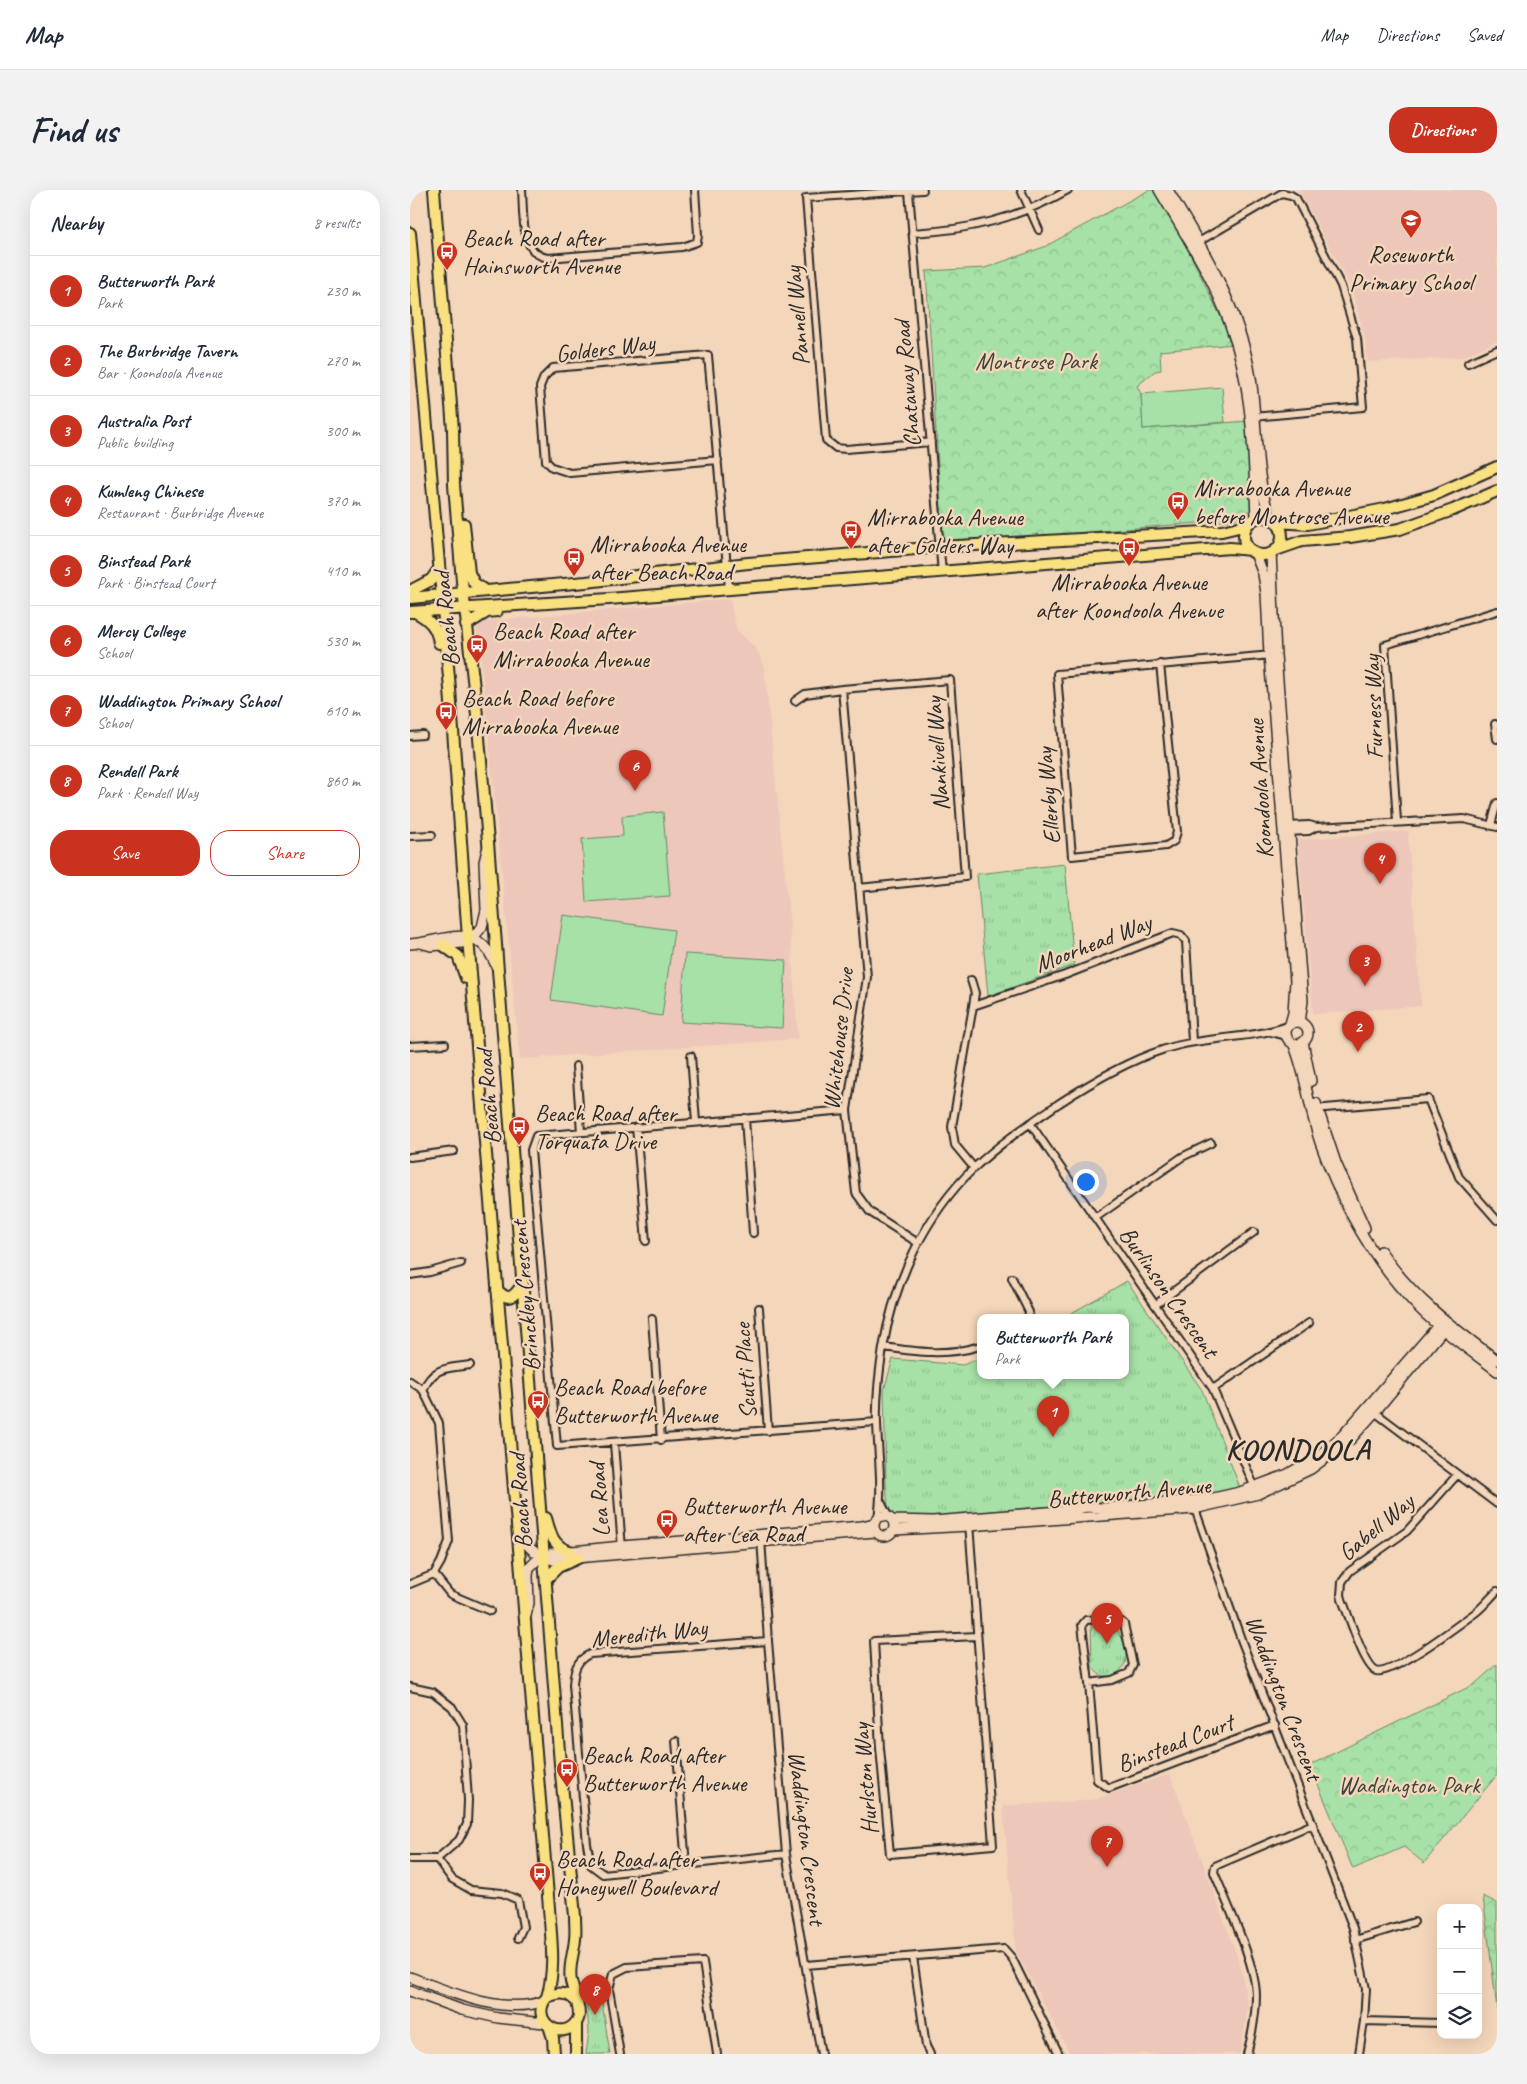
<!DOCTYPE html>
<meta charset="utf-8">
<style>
body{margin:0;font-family:Caveat,sans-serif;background:#f2f2f3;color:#1f2937}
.controls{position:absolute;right:15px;bottom:15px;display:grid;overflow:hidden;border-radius:10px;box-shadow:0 5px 20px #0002}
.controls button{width:45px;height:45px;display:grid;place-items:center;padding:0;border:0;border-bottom:1px solid #e0e1e3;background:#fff;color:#1f2937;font:25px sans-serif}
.you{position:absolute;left:675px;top:991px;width:18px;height:18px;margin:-12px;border:4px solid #fff;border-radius:50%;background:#1a73e8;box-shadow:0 0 0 8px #1a73e833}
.badge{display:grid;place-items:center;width:32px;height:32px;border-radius:50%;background:#c8321e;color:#fff;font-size:16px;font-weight:700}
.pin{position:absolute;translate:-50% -41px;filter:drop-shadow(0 1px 2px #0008)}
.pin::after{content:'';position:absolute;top:26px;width:18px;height:15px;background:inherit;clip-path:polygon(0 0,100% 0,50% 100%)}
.popup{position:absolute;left:567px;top:1124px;width:152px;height:65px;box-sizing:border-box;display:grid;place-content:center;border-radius:10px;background:#fff;filter:drop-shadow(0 1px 4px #0005);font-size:16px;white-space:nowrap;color:#747a83}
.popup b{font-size:19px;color:#1f2937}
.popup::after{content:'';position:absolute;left:50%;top:100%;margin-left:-10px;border:10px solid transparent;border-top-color:#fff}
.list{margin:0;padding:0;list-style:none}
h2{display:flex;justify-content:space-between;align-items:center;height:65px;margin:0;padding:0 20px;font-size:21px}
h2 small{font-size:16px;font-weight:400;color:#747a83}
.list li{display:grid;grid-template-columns:32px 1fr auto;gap:15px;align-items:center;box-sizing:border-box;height:70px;padding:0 20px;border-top:1px solid #e0e1e3}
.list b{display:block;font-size:19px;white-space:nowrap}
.list p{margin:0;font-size:16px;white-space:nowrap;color:#747a83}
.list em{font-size:16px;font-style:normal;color:#747a83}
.actions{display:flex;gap:10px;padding:15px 20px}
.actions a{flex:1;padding:11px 0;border:1px solid #c8321e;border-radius:20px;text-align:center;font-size:18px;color:#c8321e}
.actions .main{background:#c8321e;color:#fff}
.icon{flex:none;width:28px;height:28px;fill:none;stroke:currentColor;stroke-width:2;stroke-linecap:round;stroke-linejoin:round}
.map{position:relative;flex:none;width:1087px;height:1864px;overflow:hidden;border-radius:20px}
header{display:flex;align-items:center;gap:30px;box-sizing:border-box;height:70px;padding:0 25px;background:#fff;border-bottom:1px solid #e0e1e3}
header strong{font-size:24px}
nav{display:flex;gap:28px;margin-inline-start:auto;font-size:18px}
.intro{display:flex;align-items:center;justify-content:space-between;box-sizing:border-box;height:120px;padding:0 30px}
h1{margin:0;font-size:35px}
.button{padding:12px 22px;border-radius:20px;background:#c8321e;color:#fff;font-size:18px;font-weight:700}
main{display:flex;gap:30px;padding:0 30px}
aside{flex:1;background:#fff;border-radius:20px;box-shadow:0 5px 20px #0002}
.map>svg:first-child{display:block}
</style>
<header>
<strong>Map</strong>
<nav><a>Map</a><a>Directions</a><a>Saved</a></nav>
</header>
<div class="intro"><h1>Find us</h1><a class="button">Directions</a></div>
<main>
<aside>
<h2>Nearby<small>8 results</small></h2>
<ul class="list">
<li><span class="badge">1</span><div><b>Butterworth Park</b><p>Park</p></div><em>230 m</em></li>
<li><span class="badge">2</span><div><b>The Burbridge Tavern</b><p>Bar · Koondoola Avenue</p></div><em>270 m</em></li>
<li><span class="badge">3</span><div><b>Australia Post</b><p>Public building</p></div><em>300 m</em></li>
<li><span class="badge">4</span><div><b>Kumleng Chinese</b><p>Restaurant · Burbridge Avenue</p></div><em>370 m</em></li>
<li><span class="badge">5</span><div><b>Binstead Park</b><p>Park · Binstead Court</p></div><em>410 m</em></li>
<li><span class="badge">6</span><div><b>Mercy College</b><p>School</p></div><em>530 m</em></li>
<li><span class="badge">7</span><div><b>Waddington Primary School</b><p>School</p></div><em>610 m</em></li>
<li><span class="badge">8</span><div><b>Rendell Park</b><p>Park · Rendell Way</p></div><em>860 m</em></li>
</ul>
<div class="actions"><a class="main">Save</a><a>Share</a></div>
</aside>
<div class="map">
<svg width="1087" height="1864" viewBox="0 0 1087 1864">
<defs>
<pattern id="forest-crowns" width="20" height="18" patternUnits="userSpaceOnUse" patternTransform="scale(1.25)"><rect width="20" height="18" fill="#a7e1a7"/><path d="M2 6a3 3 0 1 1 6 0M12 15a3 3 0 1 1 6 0" fill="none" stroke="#90c190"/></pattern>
<pattern id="park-tufts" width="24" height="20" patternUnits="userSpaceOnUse" patternTransform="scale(1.25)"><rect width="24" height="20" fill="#a7e1a7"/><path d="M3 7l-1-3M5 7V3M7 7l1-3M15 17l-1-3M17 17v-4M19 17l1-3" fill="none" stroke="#90c190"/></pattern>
</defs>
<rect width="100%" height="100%" fill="#f4d6ba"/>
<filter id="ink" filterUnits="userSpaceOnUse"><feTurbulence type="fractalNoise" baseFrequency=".02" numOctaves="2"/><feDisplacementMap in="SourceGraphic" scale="10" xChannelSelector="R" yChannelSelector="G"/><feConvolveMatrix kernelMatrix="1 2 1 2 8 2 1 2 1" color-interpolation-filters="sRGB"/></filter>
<g filter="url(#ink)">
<path fill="#ecc7ba" d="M889,0H1087V151L1052,167L957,172L956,151L941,97Z
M320,409L322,423L327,440L346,459L354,475L379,728L388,849L110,869L70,457L65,432Z
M999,641L998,647L1011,816L903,824L888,650Z
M760,1584L830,1774L838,1816L830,1864H660L606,1761L593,1616L683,1610Z"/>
<path fill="url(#forest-crowns)" stroke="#698669" d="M739,0H747L783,70L824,154L750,161L751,180L745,181L727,196L731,204L733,239L838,231L843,318L824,330L533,354L516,81L575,78L634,57Z
M1087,1474V1585L1014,1673L994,1657L943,1679L900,1575L1065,1494Z
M1073,1706L1087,1713V1819Z"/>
<path fill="url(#park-tufts)" stroke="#698669" d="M655,674L664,775L578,806L567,684Z
M717,1091L792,1200L831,1300L479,1330L476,1294L474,1200L483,1169L553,1175L570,1168V1186H716V1128H653Z
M690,1432L704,1434C710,1443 715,1453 716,1463C718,1477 705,1490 691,1485C688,1484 684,1480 682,1477L681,1434Z
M191,1806L200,1864H176L179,1842L176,1807Z"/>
<path fill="#a7e1a7" stroke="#698669" d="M812,197L815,232L733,239L731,204Z
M253,622L260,706L176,712L172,649L213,646L212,626Z
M153,725L264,740L252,826L141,810Z
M275,764L376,770L372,838L271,832Z"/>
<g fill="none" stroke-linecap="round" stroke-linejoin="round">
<g stroke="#2b2b2b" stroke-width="10">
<path id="street" d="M112,0C114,23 109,64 138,68L272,57L287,52L288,45L285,0
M513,0L396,8L416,250L426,258L436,259L521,252
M611,0L629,40
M499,2L532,383
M502,43C559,40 607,29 658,0
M785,54L872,3L881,5L886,8L931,96L947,148L953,217L842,227
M1058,173L1087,160
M308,270L160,283L142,277L136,271L130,197L134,187L143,178L298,165L319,399
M750,474L767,642L764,651L756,656L662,666L647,484L862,465
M432,499L457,787L437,920L446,1003L460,1022L508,1053
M385,511L395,504L432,499L540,490L555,687L449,698
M1085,534L1087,549
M0,546L13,545
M987,631L975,455L1087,421
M1081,635L1087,613
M876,636L899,635L906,637L1054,629L1087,637
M875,642L899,641L906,637
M0,646L22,645
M561,790L565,803L563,816
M861,842L876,846
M0,856L35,854
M281,866L286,932
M166,876L171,942
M904,919L1018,909L1049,987L1087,1030
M437,920L126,946L121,960L147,1256L467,1232
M335,928L343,1043
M620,933L803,1199L845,1298
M226,937L236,1051
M0,967L44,961
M564,978L545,955L542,937L563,816L655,785L763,743L771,745L776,751L782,851
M685,1028L772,967L801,953
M0,1085L20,1082L51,1073
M602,1088L619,1122L618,1128
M745,1115L844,1042
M349,1118L358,1241
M242,1129L251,1250
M473,1157C507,1162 538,1166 570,1156
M0,1191L13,1200L29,1233L39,1351L31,1372L24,1384L0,1394
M803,1199L899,1133
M13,1200C24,1176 36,1179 60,1175
M962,1220L1087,1314
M204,1253L212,1359
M1047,1285L997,1341L940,1381L932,1392L931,1405L933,1412C939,1426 954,1476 966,1481C980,1487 1051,1433 1065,1423C1073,1417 1080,1408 1087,1401
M471,1312L478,1326
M784,1316L832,1452L943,1738L956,1799L954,1831L949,1864
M468,1328C473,1296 468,1265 467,1233C466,1208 469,1183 473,1158C484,1092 515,1025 564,978C589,954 619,934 648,914C680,893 715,872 752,860C793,846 837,850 878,836
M559,1333L583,1655L480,1664L470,1558L464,1451L567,1446
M351,1349L358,1451L376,1664L411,1864
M24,1384L40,1404L80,1421
M358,1451L180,1464C166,1470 164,1481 163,1495L177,1654L181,1675L193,1684L376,1664
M679,1493L702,1490L719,1483L723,1475L714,1434L706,1428L676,1430L672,1435L679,1493L687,1590L699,1598L865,1535
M0,1497L23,1502L42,1517L53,1535L58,1610L57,1634L49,1650L27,1669H0
M266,1551L276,1675
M27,1669L42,1689L61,1700L92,1703L108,1710L113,1737L108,1748
M945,1750L1004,1732
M503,1767L516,1856L520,1864
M396,1775L594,1759L602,1768L649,1864
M954,1831L1031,1833
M210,1864L199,1799L203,1784L217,1777L293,1772L307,1864
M837,1864C842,1845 846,1826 846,1806C846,1773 817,1714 804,1682L805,1676L903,1634"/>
</g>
<g stroke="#2b2b2b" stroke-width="12">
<path id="secondary" d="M749,0C775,44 803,87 820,135C843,196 843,263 846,327
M758,0C793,58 830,119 841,188C848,234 844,283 860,327
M845,363L853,384L856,403L859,465L885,791L883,823L880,834
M861,363L866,465L893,811L890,832
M10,753L21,756L52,753L67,743L72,737L76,720L74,672L77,660
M0,754C37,751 67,729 86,776
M876 843a11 11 0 1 1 22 0a11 11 0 1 1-22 0Z
M893,852L901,891
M883,853C897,886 899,922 911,955C932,1015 965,1074 1010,1119C1033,1142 1061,1161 1087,1181
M906,913L926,973L955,1038
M971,1061C1000,1106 1045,1139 1087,1170
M464 1336a10 10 0 1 1 20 0a10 10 0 1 1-20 0Z
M483,1330L523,1331L662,1320L676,1317L693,1318L799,1309L830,1302L878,1284L909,1266L933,1245L1033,1130
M484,1340L559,1336L784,1319L848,1304L901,1279L941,1249L965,1222L1038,1134
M109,1341C116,1357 125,1365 143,1370L465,1342
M116,1426L119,1413L118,1386L119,1378L126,1371L142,1363L212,1356L452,1336L464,1333
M0,1787C37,1801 93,1826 134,1811
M0,1801L52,1820L88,1828L134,1833"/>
</g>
<g stroke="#2b2b2b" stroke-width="14">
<path id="primary" d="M24,0L43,240L44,295L52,391L67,525L78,652L150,1574L165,1726C165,1734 166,1742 165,1749C164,1763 158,1777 161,1791C163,1801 173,1823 167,1831C152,1854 118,1830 137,1807C148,1803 155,1801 165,1810
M0,43L40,499L58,748L139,1718C141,1748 146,1778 137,1807
M834 346a19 19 0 1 1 38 0a19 19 0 1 1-38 0Z
M867,332L898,334L975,319L1024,305L1087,277
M54,334L59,383L64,393L75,401
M866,360L892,351L940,347L990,339L1043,320L1087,301
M0,401L21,390L29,379
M0,408L176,392L338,373L530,357L812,341L837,335
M0,422L199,409L820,358L841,360
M5,422C19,429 27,437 29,453
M56,435L77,422L87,421
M33,755L48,766L56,788
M87,1100C100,1113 104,1106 113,1094
M136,1328C140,1343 143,1357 160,1361
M136,1389L148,1377L168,1368
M140,1839L143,1848L144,1864
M166,1864V1833"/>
</g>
<use href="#street" stroke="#f4d6ba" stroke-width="6"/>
<use href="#secondary" stroke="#f4d6ba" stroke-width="9"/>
<use href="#primary" stroke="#f9e181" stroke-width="10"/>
</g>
</g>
<defs>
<g id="school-pin" transform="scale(1.125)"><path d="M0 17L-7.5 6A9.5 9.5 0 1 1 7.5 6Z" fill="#c8321e" stroke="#f4d6ba"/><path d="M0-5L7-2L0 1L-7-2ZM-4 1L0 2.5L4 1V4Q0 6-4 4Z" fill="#fff"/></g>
<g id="bus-pin" transform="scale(1.125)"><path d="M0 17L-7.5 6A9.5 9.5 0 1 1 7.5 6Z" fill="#c8321e" stroke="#f4d6ba"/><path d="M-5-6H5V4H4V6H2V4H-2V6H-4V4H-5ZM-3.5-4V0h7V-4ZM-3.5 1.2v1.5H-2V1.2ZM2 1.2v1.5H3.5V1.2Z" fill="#fff"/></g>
</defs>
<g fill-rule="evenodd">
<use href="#school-pin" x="1001" y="30"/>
<use href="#bus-pin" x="37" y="62"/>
<use href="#bus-pin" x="768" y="312"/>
<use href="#bus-pin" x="441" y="341"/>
<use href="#bus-pin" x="719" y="358"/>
<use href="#bus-pin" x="164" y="368"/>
<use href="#bus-pin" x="67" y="455"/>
<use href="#bus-pin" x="36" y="522"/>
<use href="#bus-pin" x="109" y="937"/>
<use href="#bus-pin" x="128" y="1211"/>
<use href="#bus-pin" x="257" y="1330"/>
<use href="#bus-pin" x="157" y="1579"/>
<use href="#bus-pin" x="130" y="1683"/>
</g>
<g text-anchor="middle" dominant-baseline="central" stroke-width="5" stroke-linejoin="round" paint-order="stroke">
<g font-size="24" fill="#2b2b2b" stroke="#f4d6ba" text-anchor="start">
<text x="53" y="48">Beach Road after<tspan x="53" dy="28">Hainsworth Avenue</tspan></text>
<text x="1001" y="64" text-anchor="middle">Roseworth<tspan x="1001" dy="28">Primary School</tspan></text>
<text x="784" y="298">Mirrabooka Avenue<tspan x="784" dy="28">before Montrose Avenue</tspan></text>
<text x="457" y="327">Mirrabooka Avenue<tspan x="457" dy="28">after Golders Way</tspan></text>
<text x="180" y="354">Mirrabooka Avenue<tspan x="180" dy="28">after Beach Road</tspan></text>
<text x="719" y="392" text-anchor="middle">Mirrabooka Avenue<tspan x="719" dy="28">after Koondoola Avenue</tspan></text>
<text x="83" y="441">Beach Road after<tspan x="83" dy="28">Mirrabooka Avenue</tspan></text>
<text x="52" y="508">Beach Road before<tspan x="52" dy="28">Mirrabooka Avenue</tspan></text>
<text x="125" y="923">Beach Road after<tspan x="125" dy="28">Torquata Drive</tspan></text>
<text x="144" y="1197">Beach Road before<tspan x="144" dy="28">Butterworth Avenue</tspan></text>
<text x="273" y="1316">Butterworth Avenue<tspan x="273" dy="28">after Lea Road</tspan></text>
<text x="173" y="1565">Beach Road after<tspan x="173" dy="28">Butterworth Avenue</tspan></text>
<text x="146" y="1669">Beach Road after<tspan x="146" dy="28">Honeywell Boulevard</tspan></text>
</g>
<g font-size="24" fill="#2b2b2b" stroke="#f4d6ba">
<text transform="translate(387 126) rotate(-95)">Pannell Way</text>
<text transform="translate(195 158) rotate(-7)">Golders Way</text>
<text transform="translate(497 194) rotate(-95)">Chataway Road</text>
<text transform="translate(36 429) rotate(-96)">Beach Road</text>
<text transform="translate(963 517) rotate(-92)">Furness Way</text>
<text transform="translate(527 564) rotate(-94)">Nankivell Way</text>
<text transform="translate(850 599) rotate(-94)">Koondoola Avenue</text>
<text transform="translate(638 606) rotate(-95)">Ellerby Way</text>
<text transform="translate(683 753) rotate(-21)">Moorhead Way</text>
<text transform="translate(428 849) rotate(-84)">Whitehouse Drive</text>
<text transform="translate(78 907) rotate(-95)">Beach Road</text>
<text transform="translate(759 1102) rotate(55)">Burlinson Crescent</text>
<text transform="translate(115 1106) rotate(-95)">Brinckley Crescent</text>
<text transform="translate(335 1181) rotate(-94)">Scutti Place</text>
<text transform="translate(719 1302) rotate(-5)">Butterworth Avenue</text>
<text transform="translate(189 1310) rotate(-94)">Lea Road</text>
<text transform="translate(110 1311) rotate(-94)">Beach Road</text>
<text transform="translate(966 1337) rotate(-40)">Gabell Way</text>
<text transform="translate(239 1443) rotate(-6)">Meredith Way</text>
<text transform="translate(874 1508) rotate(69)">Waddington Crescent</text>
<text transform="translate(765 1553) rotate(-21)">Binstead Court</text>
<text transform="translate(455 1589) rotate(-95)">Hurlston Way</text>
<text transform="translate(397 1648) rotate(83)">Waddington Crescent</text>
</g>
<g font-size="24" fill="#3e463e" stroke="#f4d6ba">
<text x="626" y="171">Montrose Park</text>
<text x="999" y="1595">Waddington Park</text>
</g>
<g font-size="29" font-weight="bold" letter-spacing="1" fill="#2b2b2b" stroke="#f4d6ba">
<text x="888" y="1259">KOONDOOLA</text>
</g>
</g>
</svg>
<div class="controls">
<button>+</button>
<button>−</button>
<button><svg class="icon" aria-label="layers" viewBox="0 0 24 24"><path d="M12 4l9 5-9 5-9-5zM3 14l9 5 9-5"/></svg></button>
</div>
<div class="you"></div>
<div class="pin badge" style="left:643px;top:1247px">1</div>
<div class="popup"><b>Butterworth Park</b>Park</div>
<div class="pin badge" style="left:948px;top:862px">2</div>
<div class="pin badge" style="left:955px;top:796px">3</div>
<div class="pin badge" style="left:970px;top:694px">4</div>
<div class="pin badge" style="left:697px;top:1454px">5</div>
<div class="pin badge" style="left:225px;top:601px">6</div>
<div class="pin badge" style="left:697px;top:1677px">7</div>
<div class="pin badge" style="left:185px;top:1825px">8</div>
</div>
</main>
